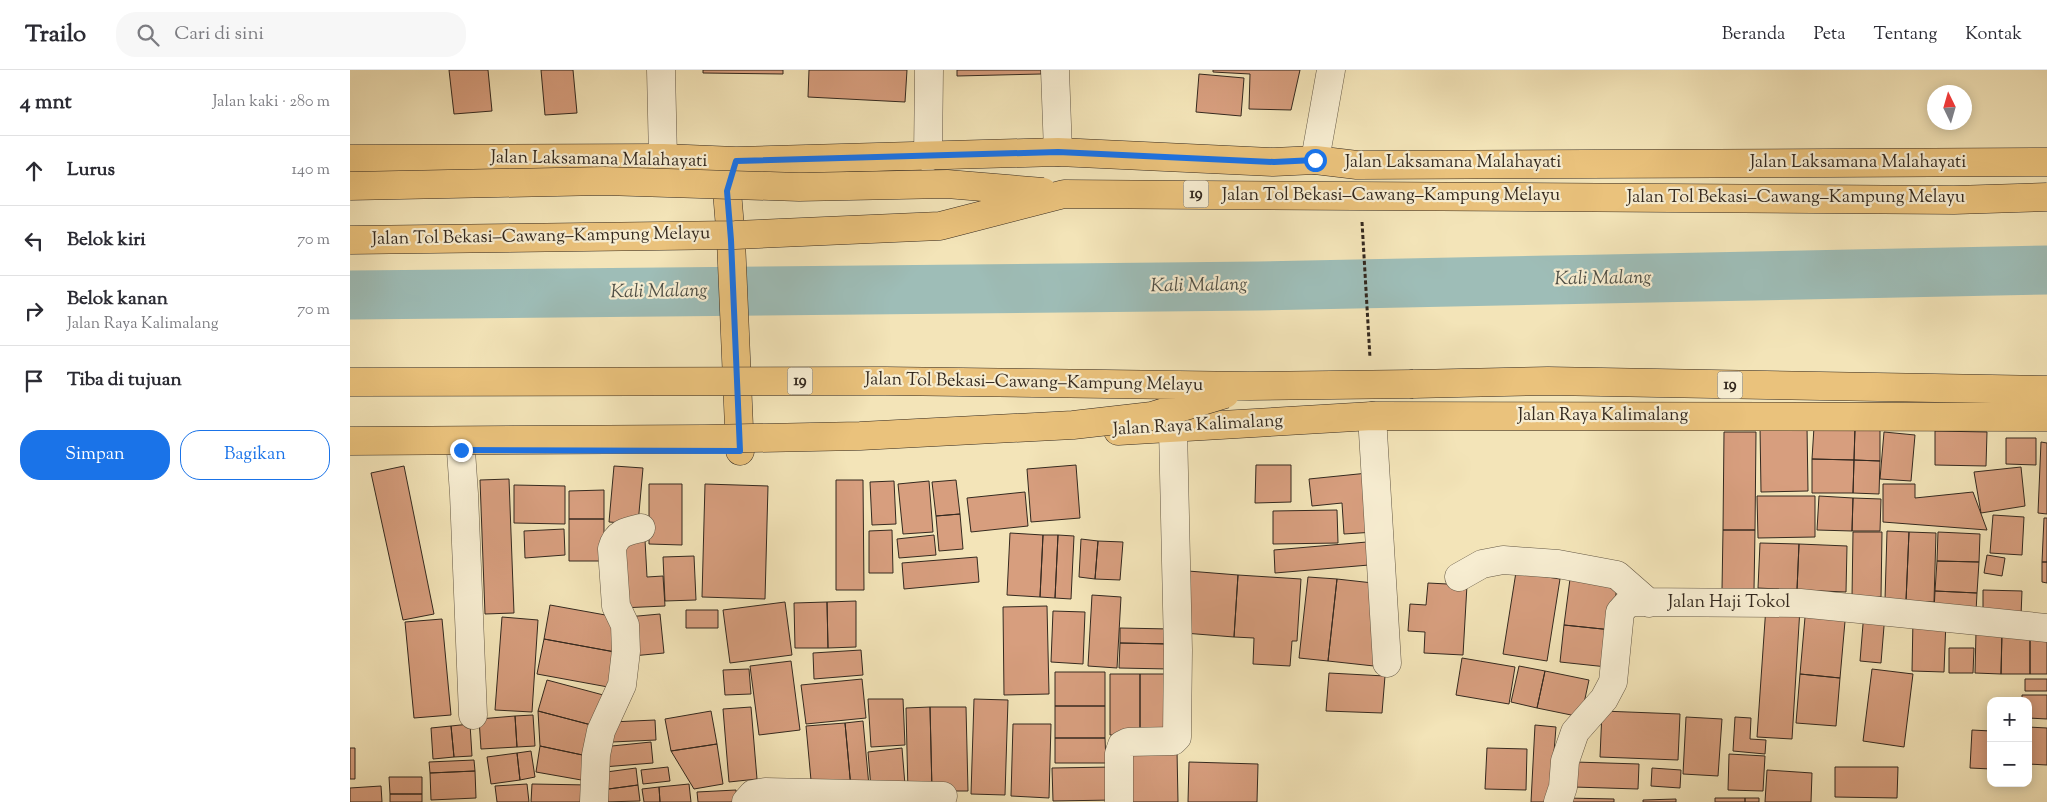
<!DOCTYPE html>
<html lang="id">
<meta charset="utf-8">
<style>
body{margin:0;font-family:"Sorts Mill Goudy",serif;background:#f7f7f7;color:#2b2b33}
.controls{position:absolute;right:15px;bottom:15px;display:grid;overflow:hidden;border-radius:10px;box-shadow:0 2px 12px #0003}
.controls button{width:45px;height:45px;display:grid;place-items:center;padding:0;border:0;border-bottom:1px solid #e1e1e2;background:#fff;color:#2b2b33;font:25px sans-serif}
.compass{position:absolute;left:1577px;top:15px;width:45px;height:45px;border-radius:50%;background:#fff;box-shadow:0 2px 12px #0003;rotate:355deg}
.stop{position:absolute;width:15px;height:15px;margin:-11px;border:4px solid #1a73e8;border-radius:50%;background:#fff}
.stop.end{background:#1a73e8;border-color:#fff;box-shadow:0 1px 5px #0008}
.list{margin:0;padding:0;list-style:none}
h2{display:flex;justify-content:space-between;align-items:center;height:65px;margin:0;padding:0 20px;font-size:21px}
h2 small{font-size:16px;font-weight:400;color:#7c7c81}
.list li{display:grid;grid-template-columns:32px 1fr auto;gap:15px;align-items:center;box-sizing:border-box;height:70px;padding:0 20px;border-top:1px solid #e1e1e2}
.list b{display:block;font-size:19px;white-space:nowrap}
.list p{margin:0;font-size:16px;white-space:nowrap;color:#7c7c81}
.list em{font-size:16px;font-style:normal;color:#7c7c81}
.actions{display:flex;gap:10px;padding:15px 20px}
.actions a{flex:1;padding:11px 0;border:1px solid #1a73e8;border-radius:20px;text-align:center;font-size:18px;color:#1a73e8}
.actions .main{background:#1a73e8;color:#fff}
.icon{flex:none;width:28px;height:28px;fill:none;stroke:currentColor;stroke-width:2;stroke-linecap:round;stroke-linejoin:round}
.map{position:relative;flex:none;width:1697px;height:732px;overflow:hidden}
header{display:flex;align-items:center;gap:30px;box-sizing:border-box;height:70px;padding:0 25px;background:#fff;border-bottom:1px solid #e1e1e2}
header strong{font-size:24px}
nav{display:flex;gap:28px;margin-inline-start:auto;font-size:18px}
.search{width:350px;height:45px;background:#f7f7f7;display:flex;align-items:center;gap:12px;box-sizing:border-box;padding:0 18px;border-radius:20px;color:#7c7c81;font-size:19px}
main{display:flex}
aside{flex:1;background:#fff}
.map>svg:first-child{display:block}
</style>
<header>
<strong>Trailo</strong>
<div class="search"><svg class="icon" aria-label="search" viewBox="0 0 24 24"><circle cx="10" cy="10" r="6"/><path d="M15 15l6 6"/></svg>Cari di sini</div>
<nav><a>Beranda</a><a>Peta</a><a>Tentang</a><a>Kontak</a></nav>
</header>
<main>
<aside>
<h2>4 mnt<small>Jalan kaki · 280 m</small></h2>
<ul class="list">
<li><svg class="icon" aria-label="ahead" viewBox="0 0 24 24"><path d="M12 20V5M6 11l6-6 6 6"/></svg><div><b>Lurus</b></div><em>140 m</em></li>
<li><svg class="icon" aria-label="left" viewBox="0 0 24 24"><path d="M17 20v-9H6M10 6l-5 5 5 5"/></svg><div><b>Belok kiri</b></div><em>70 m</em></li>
<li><svg class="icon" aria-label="right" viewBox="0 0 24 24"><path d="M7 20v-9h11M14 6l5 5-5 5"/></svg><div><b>Belok kanan</b><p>Jalan Raya Kalimalang</p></div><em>70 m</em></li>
<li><svg class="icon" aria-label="arrive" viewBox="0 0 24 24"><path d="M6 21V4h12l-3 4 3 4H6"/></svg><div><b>Tiba di tujuan</b></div></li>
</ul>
<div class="actions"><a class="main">Simpan</a><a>Bagikan</a></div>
</aside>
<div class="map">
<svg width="1697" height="732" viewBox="0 0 1697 732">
<rect width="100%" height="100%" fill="#f3e4b8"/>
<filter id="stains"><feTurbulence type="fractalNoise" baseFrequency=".004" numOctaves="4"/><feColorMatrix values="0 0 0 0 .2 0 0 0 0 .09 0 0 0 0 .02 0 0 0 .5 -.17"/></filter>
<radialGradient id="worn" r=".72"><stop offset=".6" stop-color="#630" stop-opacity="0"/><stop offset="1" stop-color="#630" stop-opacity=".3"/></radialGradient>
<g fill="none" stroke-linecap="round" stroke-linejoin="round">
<path stroke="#9ebdb7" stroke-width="49" d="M0,225L908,216L1697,200"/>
</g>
<path fill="#d79e7e" stroke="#34291f" d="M99,0H138L142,41L104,44Z
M191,0H223L227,43L195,45Z
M353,0H433V4L353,3Z
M459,0H557L555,32L458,27Z
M607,0H691V4L607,6Z
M863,0H950L941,40L899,39L900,4L863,2Z
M849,4L894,8L891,46L846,42Z
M1410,357H1457L1458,421L1411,422Z
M1464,357L1505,358L1504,390L1462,389Z
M1505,358L1530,359V391L1504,390Z
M1585,361L1637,362L1636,396L1585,395Z
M1374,362H1406L1405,460H1373Z
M1534,362L1565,365L1561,411L1530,409Z
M1656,368H1686V395L1656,394Z
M1691,372L1697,373V444L1688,443Z
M1462,389L1504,390L1503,423H1462Z
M1504,390L1530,391L1529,424L1503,423Z
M726,395L730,448L681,452L677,399Z
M906,395H941V432L905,433Z
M54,396L84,544L53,550L21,403Z
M264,396L293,398L288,454L259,452Z
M1671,397L1675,436L1631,443L1624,402Z
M1018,403L1025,462L994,464L992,433L962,436L959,409Z
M159,409L164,543L135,544L130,410Z
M486,410H513L514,520H486Z
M606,410L610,444L586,446L582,412Z
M544,411L546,454L522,455L520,412Z
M579,411L583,462L553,464L548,414Z
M299,414H332V475L299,474Z
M355,414L418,416L415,529L352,527Z
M1533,414H1565V428L1623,422L1637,460L1533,452Z
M164,415L215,416V454L164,453Z
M254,420V449H219V421Z
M675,422L678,456L621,462L617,428Z
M1407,426H1465V467L1408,468Z
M1469,426L1503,428L1502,461L1467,460Z
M1503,428L1531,429L1530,461H1502Z
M987,440L988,473L923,474V441Z
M610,444L613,479L589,481L586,446Z
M1643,445L1674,447L1672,485L1640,483Z
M1694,448H1697V492H1692Z
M219,449H254V491H219Z
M214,459L215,485L175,488L174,461Z
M542,460L543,503H519V461Z
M1373,460H1405L1404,520L1372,519Z
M1537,461L1559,462L1556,531L1535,530Z
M1503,462H1532L1531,527H1502Z
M1559,462L1586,463L1584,532L1556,531Z
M1588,462L1630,464L1629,492L1587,491Z
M660,463L693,465L690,527L657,525Z
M584,465L586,485L549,488L547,469Z
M693,465H708L705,528L690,527Z
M708,465L724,466L721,529L705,528Z
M731,469L748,471L745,509L729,507Z
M295,470L297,507L313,506L315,536L271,538L269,471Z
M748,471L773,472L770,510L745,509Z
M1017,472L1019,495L925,503L924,480Z
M1410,473L1449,474L1447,520L1408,518Z
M1449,474L1497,476L1496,522L1447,520Z
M1637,485L1655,488L1652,506L1634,503Z
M344,486L346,530L315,531L313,487Z
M627,487L629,512L554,519L552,493Z
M1587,491L1629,492L1627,523L1585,521Z
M1692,492H1697V513L1692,512Z
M838,501L888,505L884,567L834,563Z
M1166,502L1210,509L1197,591L1153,584Z
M888,505L951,509L947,571H942L940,596L903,594L904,568L884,567Z
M958,507L987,509L978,591L949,588Z
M987,509L1032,514L1024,596L978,591Z
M1220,509L1267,515L1262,560L1214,555Z
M1078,513L1117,515L1113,585L1074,583L1075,562L1058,561L1060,534L1076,535Z
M1633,520L1672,521L1671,546L1633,545Z
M1585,521L1627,523L1626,542L1584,541Z
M742,525L771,527L767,598L738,596Z
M506,531V577L478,578L477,532Z
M435,532L442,585L380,593L373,540Z
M477,532L478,578H445L444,533Z
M200,535L272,548L265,582L194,569Z
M697,536L699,624L654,625L653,537Z
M1416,536L1450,538L1442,669L1407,667Z
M1456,536L1496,540L1490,608L1450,604Z
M336,540H368V558H336Z
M703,541L735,542L733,594L701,592Z
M1514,542L1535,544L1531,593L1510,591Z
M310,544L314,583L282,586L277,547Z
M152,547L188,550L182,642L145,640Z
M92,549L101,645L64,648L55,552Z
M1563,549L1596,550L1594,602L1562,601Z
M1214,555L1262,560L1257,597L1210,592Z
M770,558L820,559V574L770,573Z
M1626,562H1652L1651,604L1625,603Z
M1652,562H1680V604H1651Z
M1680,562L1697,563V604H1680Z
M194,569L265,582L258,617L187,604Z
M770,573L820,574L819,599L769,598Z
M1599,578H1624L1623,603H1599Z
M511,580L513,605L464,609L463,583Z
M1112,588L1165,597L1159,634L1106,625Z
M441,591L450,660L409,665L400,596Z
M1169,596L1195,601L1187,638L1161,632Z
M399,599L401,624L375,625L373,600Z
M1522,599L1563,604L1554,677L1513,671Z
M1195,601L1239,610L1231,647L1187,638Z
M705,602H755V636H705Z
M979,603L1035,606L1032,643L976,641Z
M760,604H790V665H760Z
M790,604H822V665H790Z
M1450,604L1490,608L1486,656L1446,653Z
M512,609L516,648L456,654L451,615Z
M1675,609H1697V621H1675Z
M197,610L257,626L249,657L188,641Z
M1672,625H1697V649L1678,648V631H1672Z
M518,629H553L555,675L521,677Z
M624,629L658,630L655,725L621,724Z
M705,636H755V668H705Z
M401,637L407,709L379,712L373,639Z
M580,637L582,721L558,722L556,638Z
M580,637H616L618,721H582Z
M188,641L249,657L242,687L190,676Z
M361,641L367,674L321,681L315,649Z
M1252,641L1330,644L1328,690L1250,687Z
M183,645L185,676L167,677L165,646Z
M165,646L167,677L131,679L129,649Z
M1336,647L1372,649L1368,706L1333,704Z
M1385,647L1401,648L1400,669L1416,670L1415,684L1383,681Z
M305,650L306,670L262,672L261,652Z
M513,651L519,716L501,718L495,653Z
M495,653L501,718L462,721L456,656Z
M120,654L122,686L104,687L101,656Z
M663,654H701L699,728L661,726Z
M1185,655L1206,657L1200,732H1181Z
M101,656L104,687L83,689L81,658Z
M1678,657L1697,658V695L1678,694Z
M1622,660L1641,661V699L1620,698Z
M705,668H755L756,693H705Z
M301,672L303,693L253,697L252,677Z
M367,674L373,714L344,719L321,681Z
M190,676L242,687L237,711L186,702Z
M0,678H5V709H0Z
M552,678L555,715L521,718L518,682Z
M1137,678L1177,679L1176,720L1135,719Z
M774,680H827L828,732H774Z
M181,681L185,707L170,710L167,683Z
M167,683L170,710L141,714L137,687Z
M1379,684L1415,686L1413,721L1378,720Z
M124,690L125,701L80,703L79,692Z
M839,692L908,694L907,732H838Z
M1225,692L1289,694L1288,719L1224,717Z
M318,697L320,711L293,714L291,700Z
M764,697V730L703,731L702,698Z
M1485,697H1548L1547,728L1485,727Z
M286,698L288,715L251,720L249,703Z
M1302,698L1331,700L1330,718L1301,716Z
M1417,700L1462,703L1461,732H1415Z
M125,701L126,728L81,730L80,703Z
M39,707H72V724H40Z
M177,714L179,732H147L145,716Z
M182,714L239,715L238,732H181Z
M339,714L341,732H310L309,717Z
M288,715L290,731L253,732L251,720Z
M31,716L32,732H0V718Z
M309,717L310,732H294L292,719Z
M386,720L387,732H348L347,722Z
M40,724H72V732H40Z
M1215,728L1264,729V732H1214Z
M1365,728H1395V732H1365Z
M1395,728H1409V732H1395Z
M1326,729V732H1293V730Z"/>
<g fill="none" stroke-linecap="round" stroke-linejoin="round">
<g stroke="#645845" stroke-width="29">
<path id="minor" d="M311,0L313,88
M705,0L708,82
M578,87L579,0
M965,90L981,0
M1022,346L1037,593
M111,381L114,424L123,645
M1109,507L1132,494L1153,490L1208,494L1267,505L1299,533
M244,732L246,685L251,661L272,615L276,581L275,555L266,536L262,479C266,463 277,461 291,458
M396,732L403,724L415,722L593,726
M769,732V684L772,675L778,672L823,671L827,667L828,580L823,358
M1208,732L1213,717L1215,691L1225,662L1254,629L1263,612L1270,542L1279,532L1450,533L1697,558"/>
</g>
<g stroke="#34291f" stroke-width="29">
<path id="major" d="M0,89L313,88L386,91L708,82L923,92L965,90L1007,95L1697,92
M365,95L377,121L381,170L390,381
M768,361L1022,346L1697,347"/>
</g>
<g stroke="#34291f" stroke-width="29">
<path id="highway" d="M1063,314L1198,311L1697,320"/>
</g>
<path stroke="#34291f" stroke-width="3" stroke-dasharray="4 2.5" stroke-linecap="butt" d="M1012,152L1020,288"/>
<use href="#minor" stroke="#f7edd1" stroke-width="28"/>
<use href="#major" stroke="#eac27c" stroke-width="28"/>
<use href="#highway" stroke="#eac27c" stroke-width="28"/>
<g stroke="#34291f" stroke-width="29" stroke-linecap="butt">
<path id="highway-bridge" d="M0,116L254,111L449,117L597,114L693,122
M0,170L385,165L590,156L714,124L1604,130L1697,127
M0,312L535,311L900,316L1063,314
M0,371L355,369L510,366L723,355L802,346L875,324"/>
</g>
<use href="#highway-bridge" stroke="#eac27c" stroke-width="28"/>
</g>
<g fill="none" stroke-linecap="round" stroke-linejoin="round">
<path stroke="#1a73e8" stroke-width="6" d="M111,380L390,381L381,170L377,121L386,91L708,82L924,92L965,90"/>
</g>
<g text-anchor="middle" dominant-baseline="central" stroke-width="4.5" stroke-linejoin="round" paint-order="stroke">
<g fill="#f7edd1" stroke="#6e6454" stroke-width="1">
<rect x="833.5" y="110.5" width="25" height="27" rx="4"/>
<rect x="437.5" y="297.5" width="25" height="27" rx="4"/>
<rect x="1367.5" y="301.5" width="25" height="27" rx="4"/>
</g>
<g font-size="16" font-weight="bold" fill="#34291f">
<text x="846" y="124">19</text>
<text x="450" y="311">19</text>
<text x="1380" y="315">19</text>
</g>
<g font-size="18" fill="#34291f" stroke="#f7edd1">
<text transform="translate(249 90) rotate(1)">Jalan Laksamana Malahayati</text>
<text x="1103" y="93">Jalan Laksamana Malahayati</text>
<text x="1508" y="93">Jalan Laksamana Malahayati</text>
<text x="1041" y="126">Jalan Tol Bekasi–Cawang–Kampung Melayu</text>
<text x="1446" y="128">Jalan Tol Bekasi–Cawang–Kampung Melayu</text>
<text transform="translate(191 167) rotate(-1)">Jalan Tol Bekasi–Cawang–Kampung Melayu</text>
<text transform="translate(684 313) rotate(1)">Jalan Tol Bekasi–Cawang–Kampung Melayu</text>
<text x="1253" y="346">Jalan Raya Kalimalang</text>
<text transform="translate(848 356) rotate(-3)">Jalan Raya Kalimalang</text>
<text x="1379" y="533">Jalan Haji Tokol</text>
</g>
<g font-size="19" font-style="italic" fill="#4e4e45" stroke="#f7edd1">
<text transform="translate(1253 209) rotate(-1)">Kali Malang</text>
<text transform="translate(849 216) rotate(-1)">Kali Malang</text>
<text transform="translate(309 222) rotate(-1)">Kali Malang</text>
</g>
</g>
<rect width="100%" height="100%" filter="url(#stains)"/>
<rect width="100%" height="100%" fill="url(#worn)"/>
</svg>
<div class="controls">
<button>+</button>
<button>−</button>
</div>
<svg class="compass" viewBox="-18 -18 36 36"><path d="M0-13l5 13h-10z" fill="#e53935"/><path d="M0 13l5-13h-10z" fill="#7c7c81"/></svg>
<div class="stop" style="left:965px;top:90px"></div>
<div class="stop end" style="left:111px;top:380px"></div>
</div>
</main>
